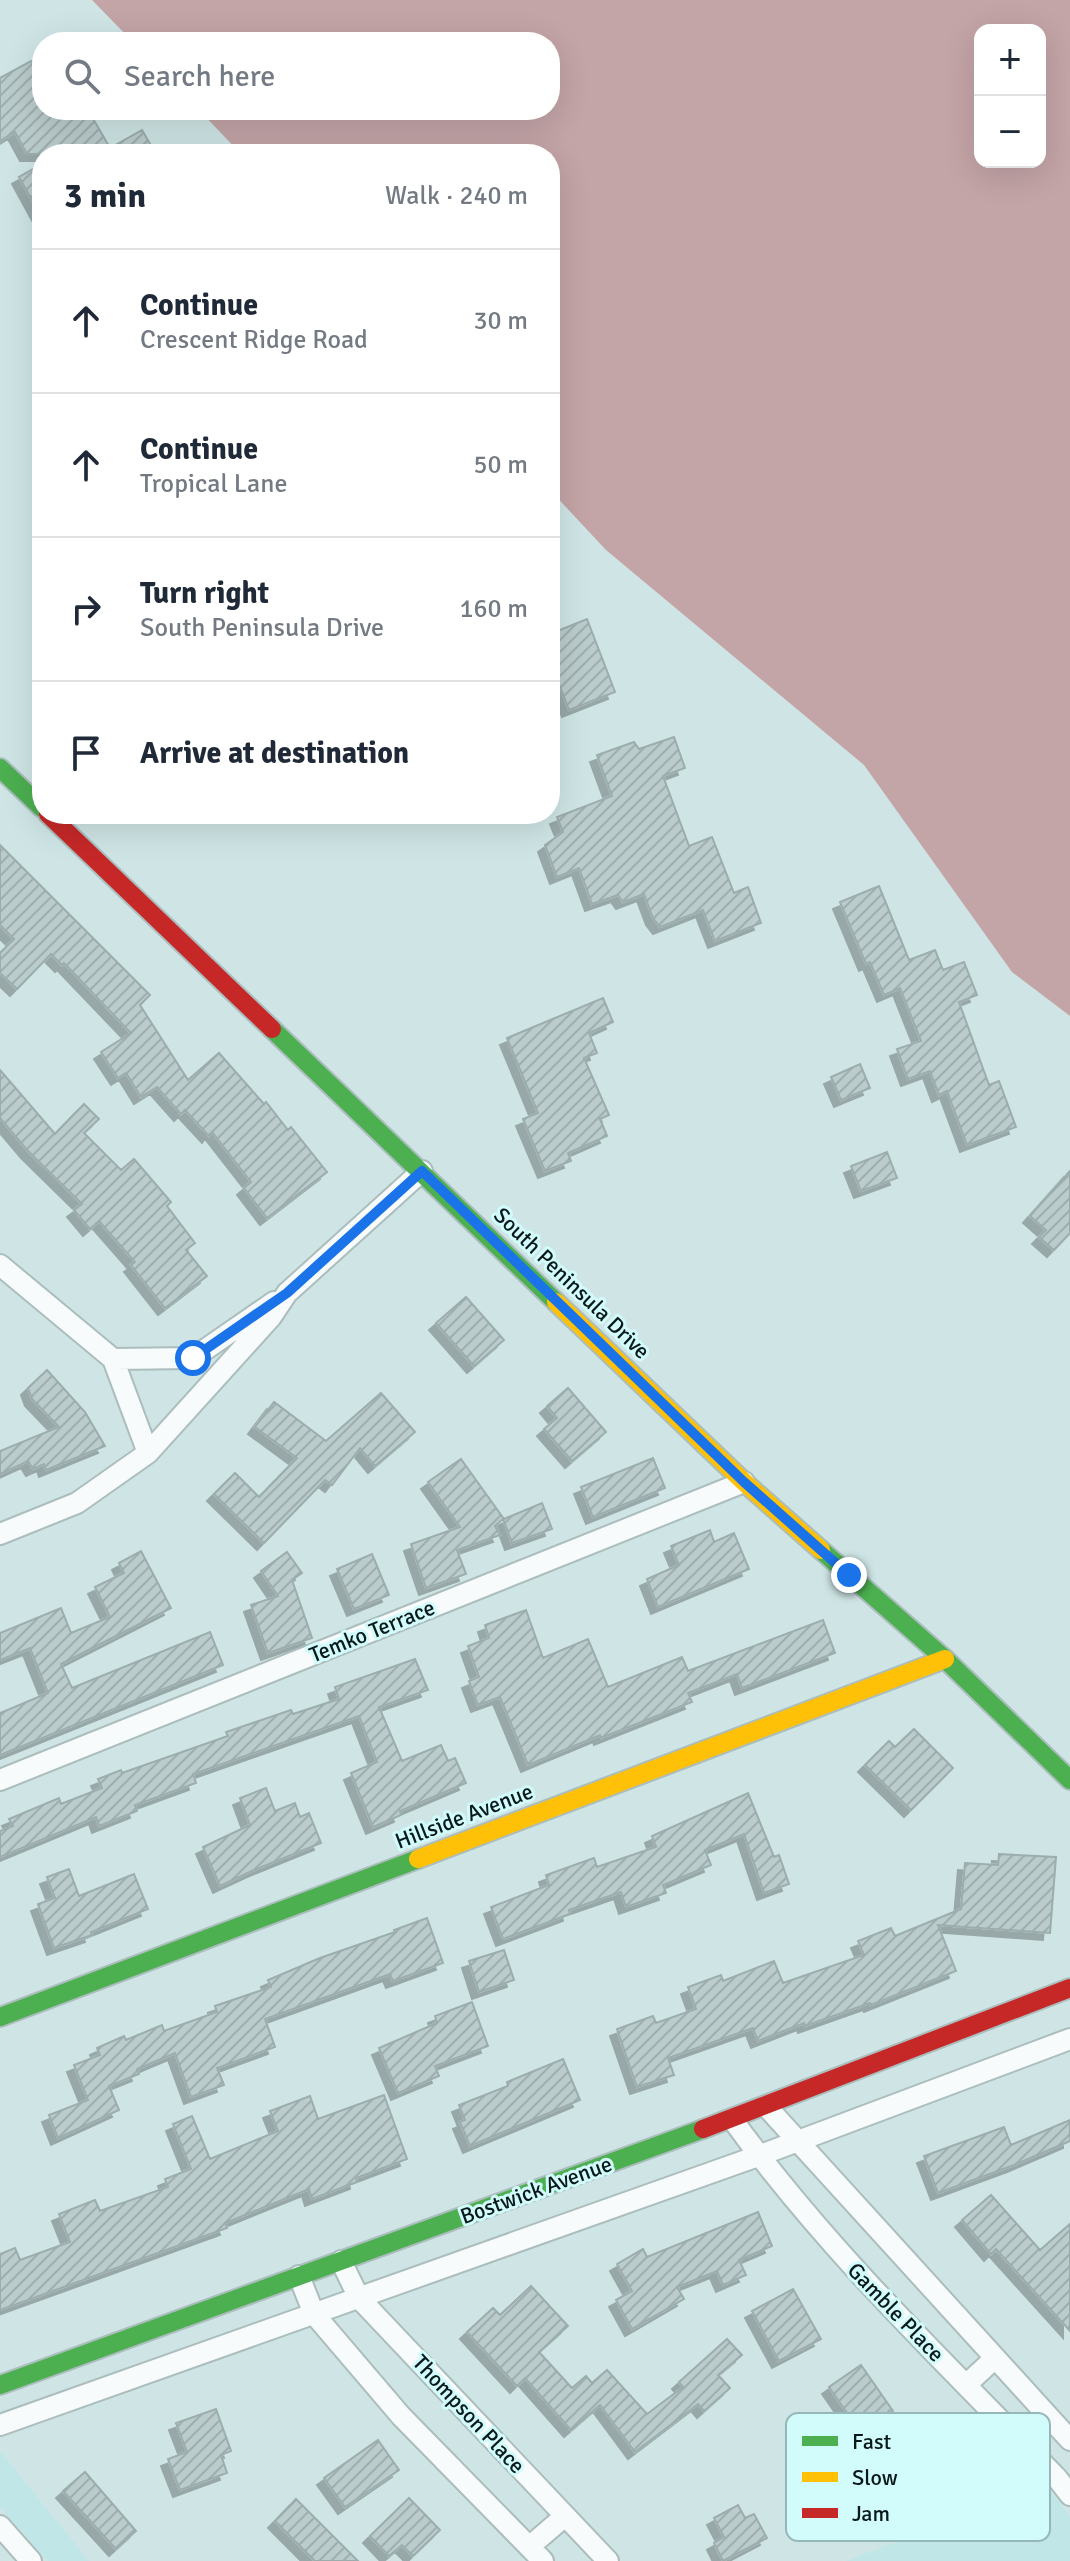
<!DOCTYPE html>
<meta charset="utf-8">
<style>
body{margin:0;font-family:Signika,sans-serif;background:#f2f2f3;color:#1f2937}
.controls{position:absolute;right:24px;top:24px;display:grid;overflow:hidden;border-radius:16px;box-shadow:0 8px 32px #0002}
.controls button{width:72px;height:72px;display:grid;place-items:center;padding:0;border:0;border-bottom:2px solid #e0e1e3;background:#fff;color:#1f2937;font:40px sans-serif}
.stop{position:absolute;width:24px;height:24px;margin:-18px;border:6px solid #1a73e8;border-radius:50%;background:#fff}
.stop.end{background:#1a73e8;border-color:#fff;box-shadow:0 2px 8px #0008}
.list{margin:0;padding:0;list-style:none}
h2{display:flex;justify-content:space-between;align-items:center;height:104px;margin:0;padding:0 32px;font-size:34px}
h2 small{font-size:26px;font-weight:400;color:#747a83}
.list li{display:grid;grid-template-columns:52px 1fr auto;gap:24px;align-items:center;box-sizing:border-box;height:144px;padding:0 32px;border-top:2px solid #e0e1e3}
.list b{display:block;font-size:30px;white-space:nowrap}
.list p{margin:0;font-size:26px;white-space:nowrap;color:#747a83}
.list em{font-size:26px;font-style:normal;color:#747a83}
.icon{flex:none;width:44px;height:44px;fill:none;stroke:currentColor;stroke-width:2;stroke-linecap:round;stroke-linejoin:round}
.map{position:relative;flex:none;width:1070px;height:2561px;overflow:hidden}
.search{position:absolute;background:#fff;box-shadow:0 8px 32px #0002;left:32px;top:32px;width:528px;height:88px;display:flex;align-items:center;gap:20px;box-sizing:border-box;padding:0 28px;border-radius:32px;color:#747a83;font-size:30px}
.panel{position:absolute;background:#fff;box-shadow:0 8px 32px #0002;left:32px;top:144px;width:528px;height:680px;border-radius:32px}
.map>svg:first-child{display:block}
</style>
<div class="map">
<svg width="1070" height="2561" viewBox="0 0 1070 2561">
<defs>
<pattern id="building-hatch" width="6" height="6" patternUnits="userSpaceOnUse" patternTransform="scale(2)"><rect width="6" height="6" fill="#bbcccd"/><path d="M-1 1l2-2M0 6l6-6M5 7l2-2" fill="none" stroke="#9faeaf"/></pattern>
<filter id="shadow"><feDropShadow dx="-7" dy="7" stdDeviation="0" flood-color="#0004"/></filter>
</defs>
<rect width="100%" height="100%" fill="#cfe5e5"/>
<path fill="#c0e6e7" d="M0,2451L89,2561H48L0,2507Z
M1046,2485L1070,2517V2561H846Z"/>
<path fill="#c3a4a7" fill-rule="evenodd" d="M92,0H1070V1016L1012,972L864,765L606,550L550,490V154H241L199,110H550V42H133ZM980,30H1040V162H980Z"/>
<path fill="url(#building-hatch)" stroke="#9cadad" stroke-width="2" filter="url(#shadow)" d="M31,61L42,80V110H88L110,148L142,130L156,154H27L15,132L0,141V78Z
M42,164V219L19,177Z
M587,619L615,692L569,710L550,661V634Z
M674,737L685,768L663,776L689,846L712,837L734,893L748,887L761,923L715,941L703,910L660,927L653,918L644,894L623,902L618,895L592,904L579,868L557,877L545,845L563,832L557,817L612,796L597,755L634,742L639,749Z
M0,845L150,995L140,1005L188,1080L219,1053L264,1104L266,1102L288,1130L291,1127L327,1172L267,1218L244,1188L251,1182L212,1132L209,1136L185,1110L181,1114L157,1087L141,1097L126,1073L118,1078L101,1052L131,1033L64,963L62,965L51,954L17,989L0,973V953L14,939L0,925Z
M879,886L909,960L935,950L943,970L964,962L977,995L959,1002L989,1085L999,1081L1016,1127L967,1145L947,1091L939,1095L930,1071L908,1079L897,1049L921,1041L900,988L884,995L870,962L866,964L840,902Z
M603,998L613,1022L589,1033L597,1053L584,1058L609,1115L600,1119L607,1136L568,1153L571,1161L545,1171L523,1119L538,1113L507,1038Z
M860,1064L870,1088L841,1100L831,1077Z
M0,1070L55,1134L84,1104L99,1119L84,1133L121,1170L134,1159L171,1202L167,1206L195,1243L186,1250L207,1276L165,1308L131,1265L135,1262L99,1221L90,1229L74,1210L82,1204L28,1151L0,1118Z
M887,1152L897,1178L861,1191L851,1166Z
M1070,1171V1233L1054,1250L1039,1237L1046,1230L1030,1216Z
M466,1297L504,1340L474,1366L436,1323Z
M47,1370L85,1412L105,1446L46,1470L44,1464L33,1469L28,1461L0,1474V1451L59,1427L32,1399L28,1388Z
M568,1388L606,1432L572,1461L544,1429L557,1418L547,1406Z
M381,1393L415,1432L375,1466L360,1448L332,1485L325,1480L264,1543L214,1494L235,1473L259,1497L297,1458L255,1427L274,1402L326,1441Z
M653,1458L665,1488L593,1517L581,1487Z
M461,1459L504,1519L542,1503L552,1529L512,1543L503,1519L495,1526L500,1535L457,1550L466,1574L426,1588L411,1544L460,1527L428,1482Z
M710,1530L714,1542L734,1533L749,1569L658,1607L647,1579L679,1565L671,1546Z
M141,1551L171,1608L61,1664L72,1688L210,1632L223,1665L0,1755V1713L48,1693L30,1648L0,1660V1633L61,1608L71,1633L110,1617L95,1587L124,1573L119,1563Z
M287,1552L302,1573L292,1580L312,1638L268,1653L251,1605L278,1596L261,1571Z
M372,1554L389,1595L354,1609L337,1569Z
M526,1610L543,1658L588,1639L608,1687L682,1657L688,1671L823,1620L835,1653L742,1688L737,1674L688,1693L692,1702L601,1738L600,1735L528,1765L500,1697L478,1705L469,1681L479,1677L468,1646L489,1638L485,1625Z
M415,1659L428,1690L379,1707L402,1761L441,1745L448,1761L455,1758L466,1783L400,1811L401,1815L373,1827L351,1773L377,1762L359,1716L193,1774L196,1783L135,1805L137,1811L99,1826L96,1817L0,1857V1831L13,1826L9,1819L59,1798L61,1804L102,1788L98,1779L121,1770L122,1773L228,1736L226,1732L291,1710L293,1714L339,1699L335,1687Z
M914,1729L953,1768L911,1810L865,1765L889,1741L895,1747Z
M266,1788L275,1811L295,1803L300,1817L309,1813L321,1843L254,1870L220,1886L203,1847L250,1825L240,1798Z
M748,1793L774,1857L779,1855L789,1884L764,1893L744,1834L705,1850L711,1865L663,1885L666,1893L626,1907L621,1892L569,1910L570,1914L503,1939L491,1907L549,1885L546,1875L594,1858L597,1867L656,1847L652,1836Z
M999,1854L1056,1857L1050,1933L938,1925L956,1971L871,2005L870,2003L805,2026L804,2023L758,2041L753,2028L668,2058L674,2075L637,2087L617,2029L653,2016L656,2023L696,2009L688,1987L721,1975L723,1981L774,1961L783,1983L864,1955L858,1941L891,1928L895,1936L961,1909L965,1863L998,1865Z
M69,1869L79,1896L134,1874L148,1909L91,1932L92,1935L54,1948L38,1904L55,1898L47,1877Z
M427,1918L443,1963L393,1981L390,1974L265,2019L275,2047L217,2068L224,2085L191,2097L175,2053L137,2069L139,2074L109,2086L119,2110L58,2138L49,2115L88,2100L74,2065L100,2055L97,2048L124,2036L126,2040L162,2025L164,2031L217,2012L215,2006L271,1987L268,1980L320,1958L395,1932L394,1930Z
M504,1950L514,1980L479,1992L469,1961Z
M472,2002L488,2046L435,2066L439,2076L398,2093L379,2048L437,2023L435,2016Z
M563,2059L580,2100L470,2146L460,2122L465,2120L459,2105L508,2086L507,2082Z
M384,2095L407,2159L356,2178L357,2182L312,2199L309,2189L225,2223L227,2228L0,2310V2254L15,2248L20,2260L70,2242L59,2214L95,2200L100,2211L168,2187L165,2179L191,2169L173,2124L192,2116L210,2159L278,2131L270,2111L310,2096L318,2119Z
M1070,2120V2141L1014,2165L938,2193L924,2156L1004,2127L1011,2145Z
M991,2195L1040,2250L1070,2224V2331L996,2249L991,2254L962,2220Z
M758,2212L772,2246L739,2260L746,2275L723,2285L717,2271L677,2287L684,2299L632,2329L616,2300L632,2291L617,2264L643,2249L647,2257Z
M531,2286L568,2326L539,2352L572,2388L586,2376L592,2383L607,2370L647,2414L683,2387L679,2382L727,2339L742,2355L718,2375L730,2388L704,2411L698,2404L635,2452L600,2405L571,2430L525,2378L517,2386L467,2332L493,2308L500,2315Z
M793,2289L821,2339L779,2361L752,2311Z
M861,2365L893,2411L861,2433L829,2387Z
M216,2409L231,2451L221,2455L227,2473L180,2490L168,2459L187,2452L176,2423Z
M378,2440L399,2470L345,2507L324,2478Z
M85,2472L136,2531L116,2549L63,2491Z
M409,2498L440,2530L413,2556L402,2545L389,2556L370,2536Z
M296,2499L358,2561H315L275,2521Z
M738,2505L745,2518L754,2514L767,2538L723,2561L714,2543L724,2537L714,2518Z"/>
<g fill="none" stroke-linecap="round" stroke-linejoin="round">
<g stroke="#abbdbd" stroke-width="24">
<path id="street" d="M0,1265L113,1359L193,1358L274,1302
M113,1359L148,1453
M0,1534L77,1503L148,1453L271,1317L287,1293L422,1171
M0,1780L744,1482
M766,2106L1070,2440
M732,2119C827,2250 944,2362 1057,2478L1070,2495
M341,2261L359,2298L608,2561
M299,2276L314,2314L401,2416L543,2561
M966,2385L995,2358
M0,2425L758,2156L1070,2039
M0,2526L31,2561
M529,2547L565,2516"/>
</g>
<g stroke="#abbdbd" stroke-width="22">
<path id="fast" d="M0,768L42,808
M272,1029L556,1302
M821,1550L945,1659L1070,1780
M0,2017L418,1859
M0,2385L703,2129"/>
</g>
<g stroke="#abbdbd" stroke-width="22">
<path id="slow" d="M556,1302L744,1482L821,1550
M418,1859L945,1659"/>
</g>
<g stroke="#abbdbd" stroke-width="22">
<path id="jam" d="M48,814L272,1029
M703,2129L1070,1988"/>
</g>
<use href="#street" stroke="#f8fbfb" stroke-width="20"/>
<use href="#fast" stroke="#4caf50" stroke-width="18"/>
<use href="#slow" stroke="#ffc107" stroke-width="18"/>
<use href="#jam" stroke="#c62828" stroke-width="18"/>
</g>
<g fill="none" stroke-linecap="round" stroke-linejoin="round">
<path stroke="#1a73e8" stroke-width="10" d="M193,1358L287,1293L422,1171L744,1482L849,1575"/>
</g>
<g text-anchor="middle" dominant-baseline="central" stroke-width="6" stroke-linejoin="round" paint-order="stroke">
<g font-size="22" fill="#091819" stroke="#d2fbfc">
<text transform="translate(572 1283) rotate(44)">South Peninsula Drive</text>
<text transform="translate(372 1631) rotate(-22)">Temko Terrace</text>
<text transform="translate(464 1816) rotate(-21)">Hillside Avenue</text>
<text transform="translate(536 2190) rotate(-20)">Bostwick Avenue</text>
<text transform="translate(896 2312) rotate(46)">Gamble Place</text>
<text transform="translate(469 2414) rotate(47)">Thompson Place</text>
</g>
</g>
<rect x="786" y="2413" width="264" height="128" rx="12" fill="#d2fbfc" stroke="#96b7b8" stroke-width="2"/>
<rect x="802" y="2436" width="36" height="10" fill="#4caf50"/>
<rect x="802" y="2472" width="36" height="10" fill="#ffc107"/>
<rect x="802" y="2508" width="36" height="10" fill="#c62828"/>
<g font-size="22" fill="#091819">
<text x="852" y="2449">Fast</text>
<text x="852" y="2485">Slow</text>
<text x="852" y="2521">Jam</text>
</g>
</svg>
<div class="controls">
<button>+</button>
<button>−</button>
</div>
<div class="stop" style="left:193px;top:1358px"></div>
<div class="stop end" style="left:849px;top:1575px"></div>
<div class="search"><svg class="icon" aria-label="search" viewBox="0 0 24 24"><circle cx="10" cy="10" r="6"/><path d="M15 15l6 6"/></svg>Search here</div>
<section class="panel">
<h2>3 min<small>Walk · 240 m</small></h2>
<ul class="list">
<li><svg class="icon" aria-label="ahead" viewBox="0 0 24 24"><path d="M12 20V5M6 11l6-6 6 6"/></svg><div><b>Continue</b><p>Crescent Ridge Road</p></div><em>30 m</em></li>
<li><svg class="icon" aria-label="ahead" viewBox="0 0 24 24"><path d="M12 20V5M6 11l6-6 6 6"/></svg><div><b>Continue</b><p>Tropical Lane</p></div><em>50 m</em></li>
<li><svg class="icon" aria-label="right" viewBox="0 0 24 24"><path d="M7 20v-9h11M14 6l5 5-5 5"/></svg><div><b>Turn right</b><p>South Peninsula Drive</p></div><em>160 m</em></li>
<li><svg class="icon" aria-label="arrive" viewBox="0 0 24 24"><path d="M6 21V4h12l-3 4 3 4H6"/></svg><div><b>Arrive at destination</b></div></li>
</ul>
</section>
</div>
